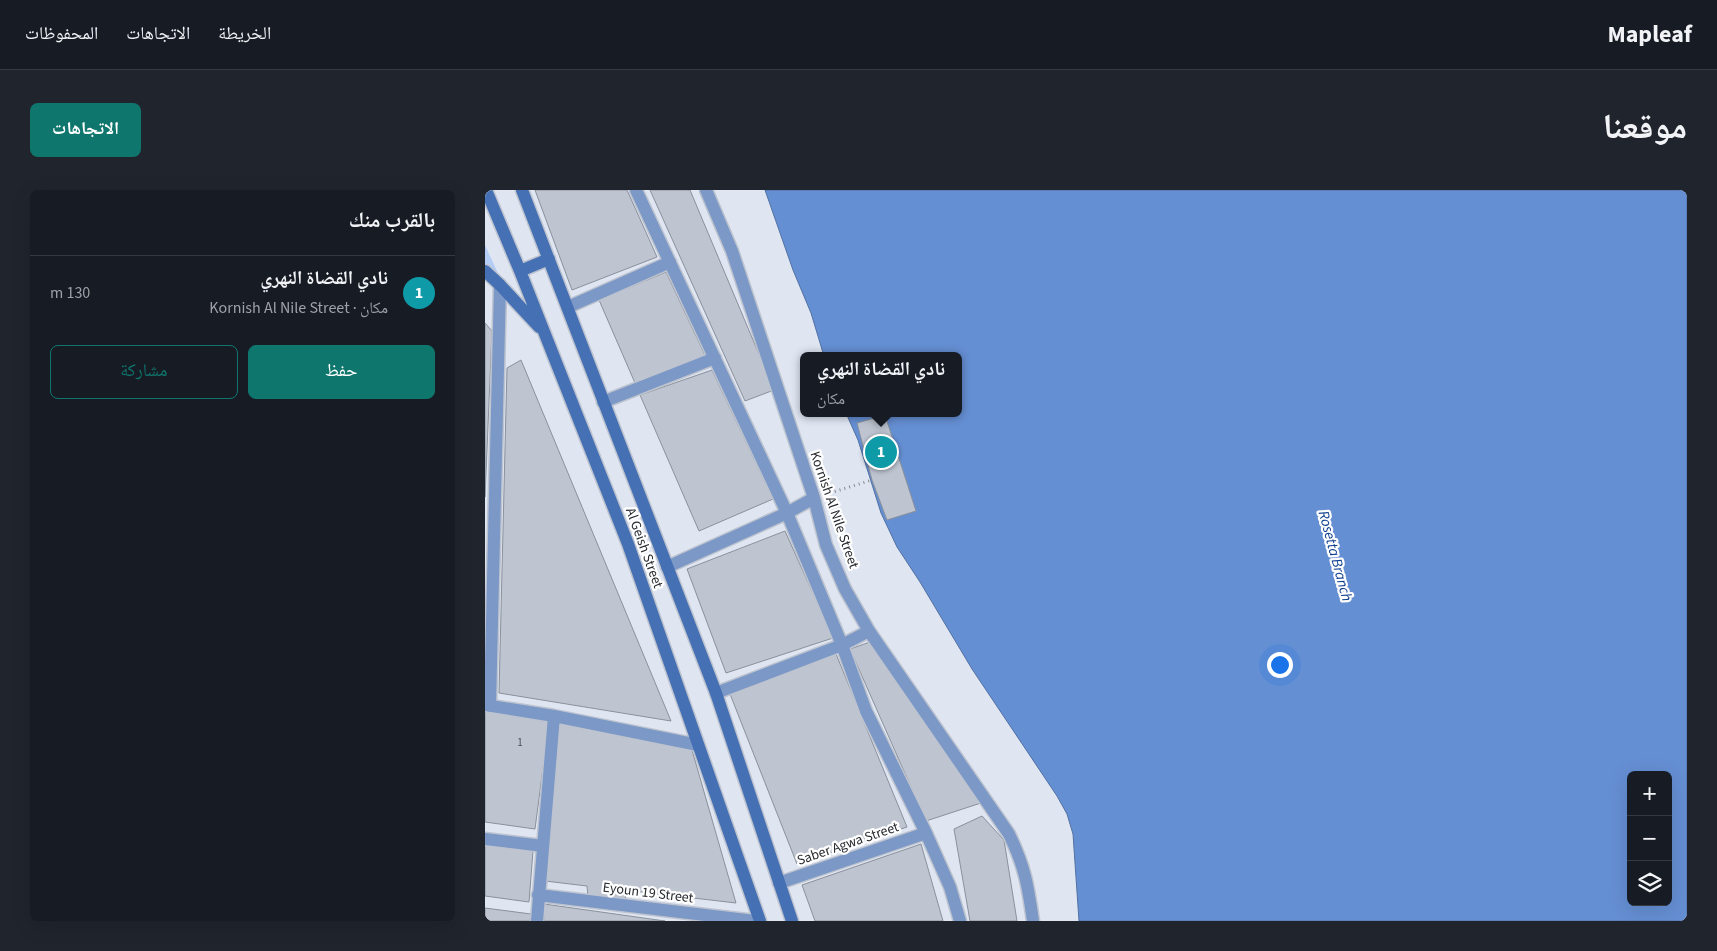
<!DOCTYPE html>
<html lang="ar">
<meta charset="utf-8">
<style>
body{margin:0;font-family:"Source Sans 3","Noto Naskh Arabic",sans-serif;background:#20242c;color:#f1f3f6;direction:rtl}
.controls{position:absolute;right:15px;bottom:15px;display:grid;overflow:hidden;border-radius:8px;box-shadow:0 5px 20px #0002}
.controls button{width:45px;height:45px;display:grid;place-items:center;padding:0;border:0;border-bottom:1px solid #363941;background:#171b24;color:#f1f3f6;font:25px sans-serif}
.you{position:absolute;left:794px;top:474px;width:18px;height:18px;margin:-12px;border:4px solid #fff;border-radius:50%;background:#1a73e8;box-shadow:0 0 0 8px #1a73e833}
.badge{display:grid;place-items:center;width:32px;height:32px;border-radius:50%;background:#0f766e;color:#fff;font-size:16px;font-weight:700}
.pin{position:absolute;translate:-50% -50%;border:2px solid #fff;box-shadow:0 1px 5px #0006}
.popup{position:absolute;left:315px;top:162px;width:162px;height:65px;box-sizing:border-box;display:grid;place-content:center;border-radius:8px;background:#171b24;filter:drop-shadow(0 1px 4px #0005);font-size:16px;white-space:nowrap;color:#9ea1a6}
.popup b{font-size:19px;color:#f1f3f6}
.popup::after{content:'';position:absolute;left:50%;top:100%;margin-left:-10px;border:10px solid transparent;border-top-color:#171b24}
.list{margin:0;padding:0;list-style:none}
h2{display:flex;justify-content:space-between;align-items:center;height:65px;margin:0;padding:0 20px;font-size:21px}
h2 small{font-size:16px;font-weight:400;color:#9ea1a6}
.list li{display:grid;grid-template-columns:32px 1fr auto;gap:15px;align-items:center;box-sizing:border-box;height:75px;padding:0 20px;border-top:1px solid #363941}
.list b{display:block;font-size:19px;white-space:nowrap}
.list p{margin:0;font-size:16px;white-space:nowrap;color:#9ea1a6}
.list em{font-size:16px;font-style:normal;color:#9ea1a6}
.actions{display:flex;gap:10px;padding:15px 20px}
.actions a{flex:1;padding:11px 0;border:1px solid #0f766e;border-radius:8px;text-align:center;font-size:18px;color:#0f766e}
.actions .main{background:#0f766e;color:#fff}
.icon{flex:none;width:28px;height:28px;fill:none;stroke:currentColor;stroke-width:2;stroke-linecap:round;stroke-linejoin:round}
.map{position:relative;flex:none;width:1202px;height:731px;overflow:hidden;direction:ltr;border-radius:8px}
header{display:flex;align-items:center;gap:30px;box-sizing:border-box;height:70px;padding:0 25px;background:#171b24;border-bottom:1px solid #363941}
header strong{font-size:24px}
nav{display:flex;gap:28px;margin-inline-start:auto;font-size:18px}
.intro{display:flex;align-items:center;justify-content:space-between;box-sizing:border-box;height:120px;padding:0 30px}
h1{margin:0;font-size:35px}
.button{padding:12px 22px;border-radius:8px;background:#0f766e;color:#fff;font-size:18px;font-weight:700}
main{display:flex;gap:30px;padding:0 30px}
aside{flex:1;background:#171b24;border-radius:8px;box-shadow:0 5px 20px #0002}
.map>svg:first-child{display:block}
</style>
<header>
<strong>Mapleaf</strong>
<nav><a>الخريطة</a><a>الاتجاهات</a><a>المحفوظات</a></nav>
</header>
<div class="intro"><h1>موقعنا</h1><a class="button">الاتجاهات</a></div>
<main>
<div class="map">
<svg width="1202" height="731" viewBox="0 0 1202 731">
<rect width="100%" height="100%" fill="#dfe6f2"/>
<path fill="#b3cdf7" d="M0,55L17,92L0,75Z"/>
<path fill="#658fd3" stroke="#5271a2" fill-rule="evenodd" d="M280,0H1202V731H594L588,644L582,624L572,606L487,479L435,392L412,357L396,323L373,250L361,223H474V166H339L326,123L308,80ZM1146,585H1183V712H1146Z"/>
<path fill="#bec5d1" stroke="#8a919b" d="M50,0H142L172,67L87,100Z
M165,0H205L289,200L260,211Z
M181,82L220,165L150,193L114,110Z
M0,133L7,141L0,307Z
M36,170L186,531L14,503L22,178Z
M227,180L288,309L214,341L155,205Z
M400,225L431,321L402,330L387,290L372,233Z
M300,341L348,448L241,483L202,379Z
M385,452L496,613L441,631L365,459Z
M351,464L422,637L312,674L245,504Z
M0,521L64,532L50,639L0,632Z
M72,532L207,560L251,713L140,700L141,713L103,707L102,696L60,691Z
M497,626L519,650L532,731H485L469,639Z
M436,654L458,731H330L317,695Z
M0,655L48,661L44,712L0,706Z
M59,714L180,731H59Z
M0,718L46,724L45,731H0Z"/>
<g fill="none" stroke-linecap="round" stroke-linejoin="round">
<g stroke="#bec4cf" stroke-width="15">
<path id="street" d="M151,0L302,323L357,455L381,521L441,643L465,697L475,731
M221,0L247,61L329,308L341,355L360,399L384,441L524,644C540,677 543,696 548,731
M83,117L185,72
M118,212L230,168
M182,377L302,323L329,308
M231,503L357,455L384,441
M0,515L69,526L213,555
M5,516L15,95
M0,649L58,656
M294,693L441,643
M53,705L270,731
M52,731L69,526"/>
</g>
<g stroke="#bec4cf" stroke-width="15">
<path id="secondary" d="M1,0L35,81L143,354L275,731
M37,0L231,503L307,731
M0,81L15,95L54,137
M35,81L64,69"/>
</g>
<path stroke="#868c94" stroke-width="3" stroke-dasharray="1 4" stroke-linecap="butt" d="M345,303L387,290"/>
<use href="#street" stroke="#7b98c7" stroke-width="12"/>
<use href="#secondary" stroke="#4670b4" stroke-width="12"/>
</g>
<g text-anchor="middle" dominant-baseline="central" stroke-width="4.5" stroke-linejoin="round" paint-order="stroke">
<g font-size="11" fill="#4d5158">
<text x="35" y="552">1</text>
</g>
<g font-size="14" fill="#272a2f" stroke="#fff">
<text transform="translate(349 320) rotate(71)">Kornish Al Nile Street</text>
<text transform="translate(159 358) rotate(70)">Al Geish Street</text>
<text transform="translate(363 654) rotate(-19)">Saber Agwa Street</text>
<text transform="translate(163 703) rotate(7)">Eyoun 19 Street</text>
</g>
<g font-size="15" font-style="italic" fill="#0d3f8f" stroke="#fff">
<text transform="translate(850 366) rotate(75)">Rosetta Branch</text>
</g>
</g>
</svg>
<div class="controls">
<button>+</button>
<button>−</button>
<button><svg class="icon" aria-label="layers" viewBox="0 0 24 24"><path d="M12 4l9 5-9 5-9-5zM3 14l9 5 9-5"/></svg></button>
</div>
<div class="you"></div>
<div class="pin badge" style="left:396px;top:262px;background:#0f9aa8">1</div>
<div class="popup"><b>نادي القضاة النهري</b>مكان</div>
</div>
<aside>
<h2>بالقرب منك<small></small></h2>
<ul class="list">
<li><span class="badge" style="background:#0f9aa8">1</span><div><b>نادي القضاة النهري</b><p>مكان · Kornish Al Nile Street</p></div><em>130 m</em></li>
</ul>
<div class="actions"><a class="main">حفظ</a><a>مشاركة</a></div>
</aside>
</main>
